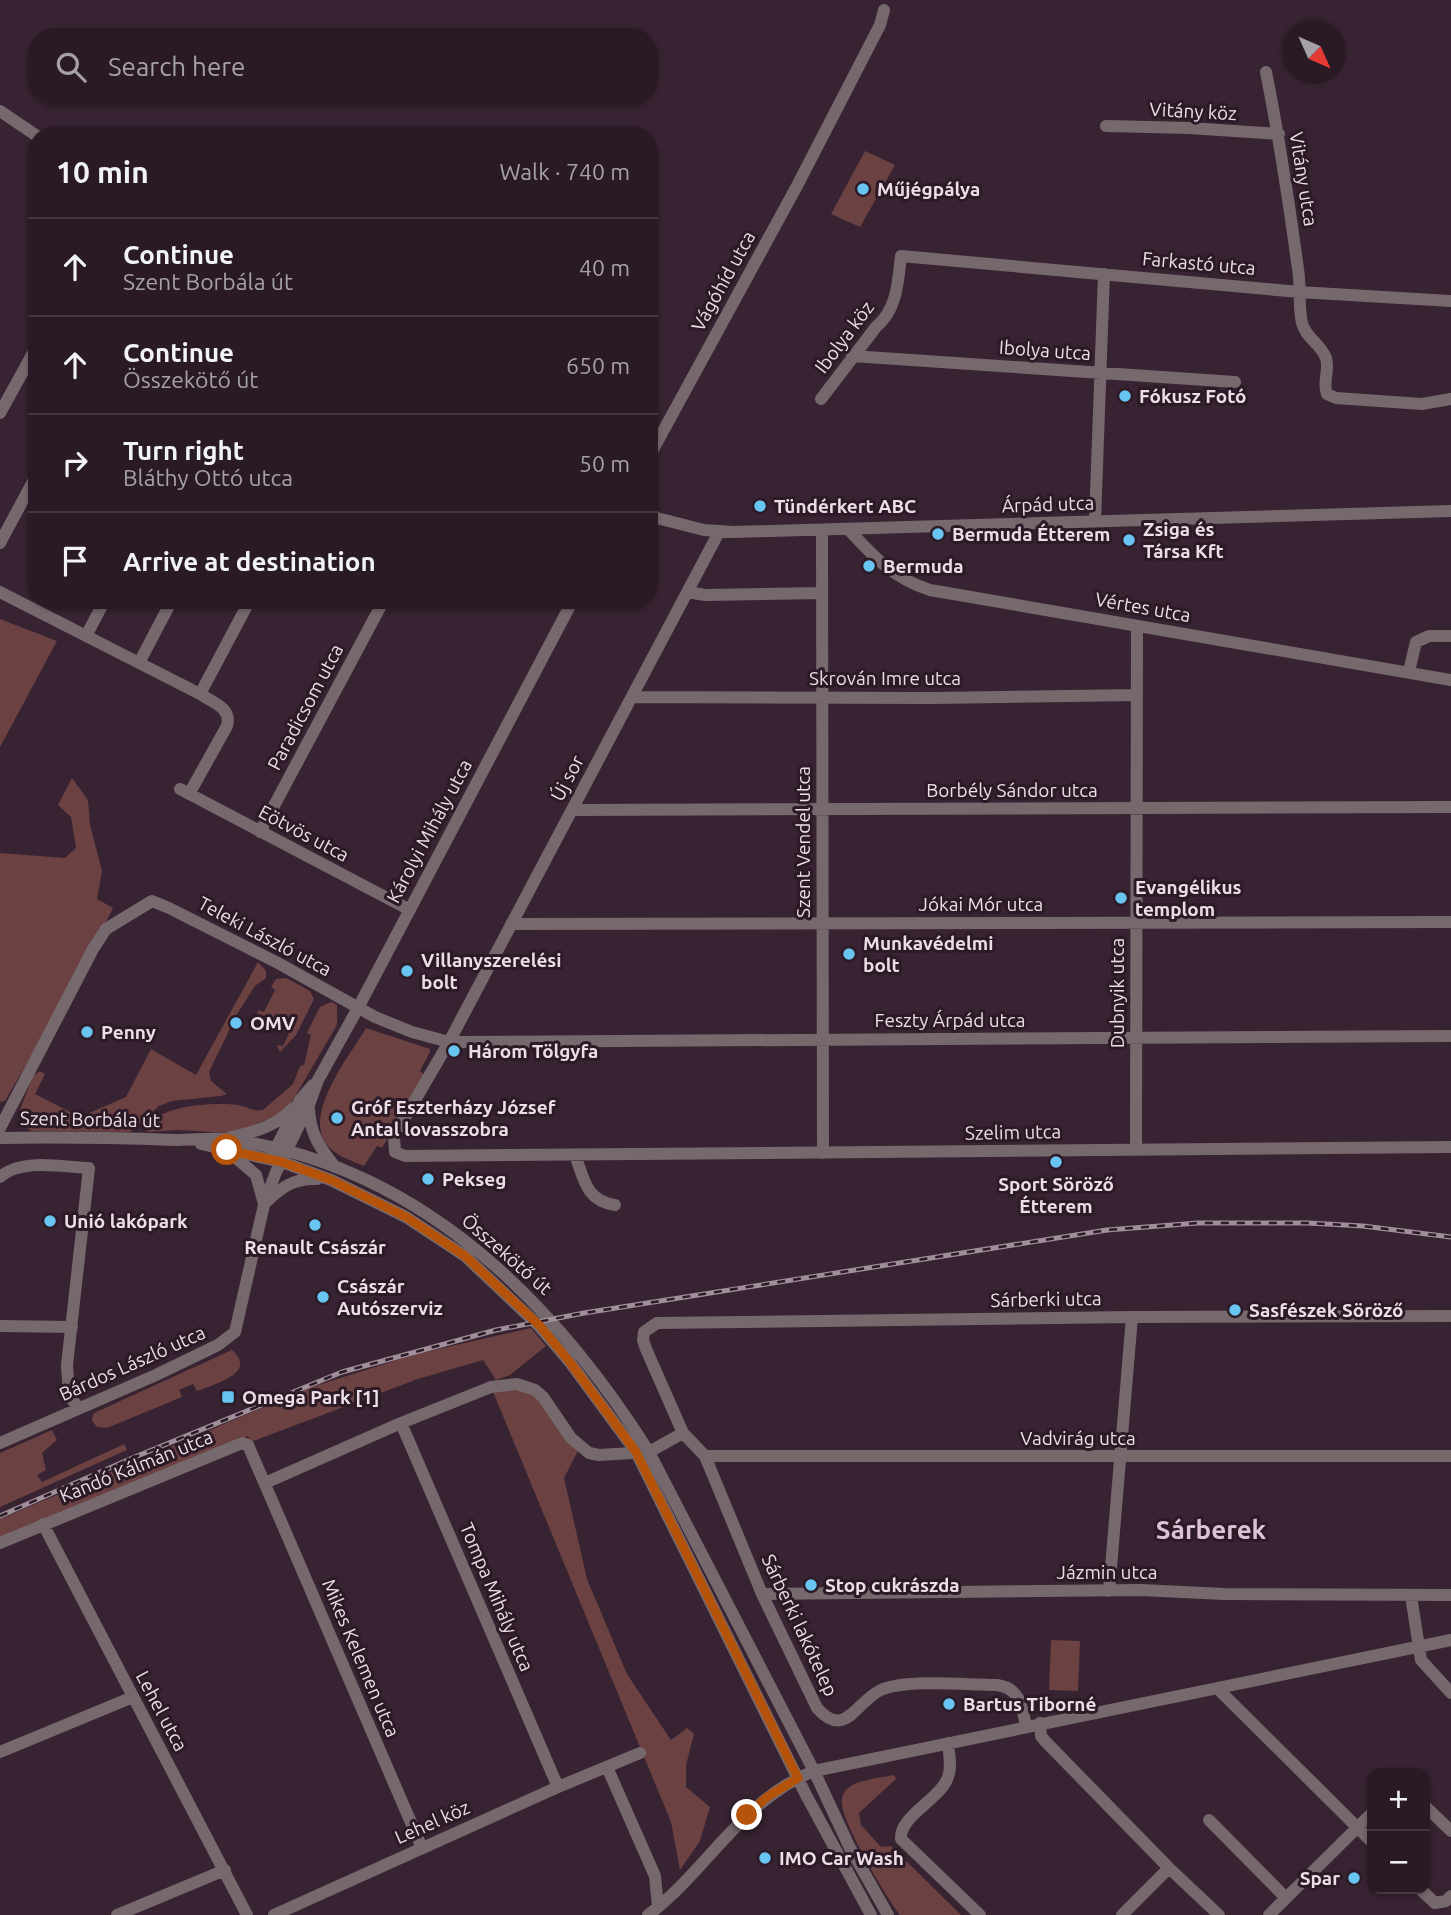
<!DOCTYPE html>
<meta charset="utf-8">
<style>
body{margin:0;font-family:Ubuntu,sans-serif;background:#352732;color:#f1f3f6}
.controls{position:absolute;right:21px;bottom:21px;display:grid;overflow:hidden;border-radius:14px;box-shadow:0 2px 5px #0004}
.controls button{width:63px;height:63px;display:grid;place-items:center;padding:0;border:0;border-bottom:2px solid #453842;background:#291a25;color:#f1f3f6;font:35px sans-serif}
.compass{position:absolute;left:1283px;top:21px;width:63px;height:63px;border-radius:50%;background:#291a25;box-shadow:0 2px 5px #0004;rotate:135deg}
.stop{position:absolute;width:21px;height:21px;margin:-16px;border:5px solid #b45309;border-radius:50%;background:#fff}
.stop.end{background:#b45309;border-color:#fff;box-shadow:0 2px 7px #0008}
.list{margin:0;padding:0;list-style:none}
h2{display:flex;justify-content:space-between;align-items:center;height:91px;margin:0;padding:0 28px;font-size:30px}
h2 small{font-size:23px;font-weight:400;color:#a5a1a7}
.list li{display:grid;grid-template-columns:46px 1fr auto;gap:21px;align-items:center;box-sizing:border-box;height:98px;padding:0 28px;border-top:2px solid #453842}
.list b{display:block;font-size:26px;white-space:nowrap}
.list p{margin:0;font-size:23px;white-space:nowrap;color:#a5a1a7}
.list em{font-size:23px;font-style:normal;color:#a5a1a7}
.icon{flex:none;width:38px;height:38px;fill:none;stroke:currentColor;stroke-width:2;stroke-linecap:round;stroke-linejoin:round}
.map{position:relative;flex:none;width:1451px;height:1915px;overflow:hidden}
.search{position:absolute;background:#291a25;box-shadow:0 2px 5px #0004;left:28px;top:28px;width:630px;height:77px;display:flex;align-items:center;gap:18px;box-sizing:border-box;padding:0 24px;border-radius:28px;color:#a5a1a7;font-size:26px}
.panel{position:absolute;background:#291a25;box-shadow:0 2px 5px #0004;left:28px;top:126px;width:630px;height:483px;border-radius:28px}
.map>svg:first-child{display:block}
</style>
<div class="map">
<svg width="1451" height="1915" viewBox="0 0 1451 1915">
<rect width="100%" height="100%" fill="#372331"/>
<path fill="#6b4141" d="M865,151L895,165L860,227L831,214Z
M0,619L57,641L0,747Z
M72,778L88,800L90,825L102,871L97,899L113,908L88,958L5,1101L0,1102V853L65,858L76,848L71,817L58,805Z
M258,962L266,971V978L255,986L237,1014L209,1072L211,1081L227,1094L221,1096L172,1101L159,1106L130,1132L31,1131L23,1123L19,1112L33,1076L40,1071L45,1074L35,1094L80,1117L126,1097L151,1049L196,1075Z
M286,978L310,991L314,999L296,1035L280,1052L277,1045L283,1046L289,1034L260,1020L257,1015L258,1010L264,1012L275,990L271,987L276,979Z
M331,1002L337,1005V1025L293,1100L278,1115L256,1124L255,1129L227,1133L179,1130L147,1132C150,1105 216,1102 237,1105C247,1106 252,1112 263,1110L293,1084L300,1066L304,1065L311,1035L307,1033L320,1007Z
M366,1028L430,1049V1052L420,1071L425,1075L382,1148L377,1146L364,1166C352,1161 336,1156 327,1145C302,1114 351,1054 366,1028Z
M531,1328L546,1346L510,1375L496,1380L483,1360L418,1379L251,1442L248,1436L0,1539V1519L309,1388L416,1354Z
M232,1350C259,1373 212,1385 197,1391L193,1384L179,1390L182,1397L107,1428L97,1427L92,1421L93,1414L96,1412Z
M526,1386L580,1447L564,1478L587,1579L627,1674L671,1740L687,1728L694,1734L686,1765V1787L710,1807L700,1841L680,1870L671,1822L491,1387Z
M52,1430L57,1440L42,1453L46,1470L37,1475L42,1482L124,1444L127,1450L0,1507V1453Z
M1051,1640L1080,1641L1078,1691L1049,1690Z
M894,1775L896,1779L859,1813L861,1825L881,1847L891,1846L961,1915H900C886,1897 843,1824 842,1804C841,1799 843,1793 847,1789C858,1779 880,1778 894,1775Z"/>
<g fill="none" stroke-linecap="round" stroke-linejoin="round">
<path stroke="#76696d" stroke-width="12" d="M1266,72C1279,137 1289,203 1298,269C1301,286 1298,305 1302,323C1305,337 1321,344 1326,358C1330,370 1322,382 1327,394L1336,398L1422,404L1451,399
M0,111L37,136
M1106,126L1189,128L1279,134
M852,356L1235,382
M821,399L876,327C897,310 898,282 901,256L1299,292L1451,301
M0,413L37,346
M649,457L798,184L880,25L884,10
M649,516L704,530L733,532L1451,511
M1095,521L1104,274
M822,530L823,1153
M849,530C874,557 894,579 930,590L1451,680
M719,532L449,1042L394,1136L395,1152L405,1156L1451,1147
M0,543L37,474
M0,592L200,694C214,703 232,708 227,726L189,794
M688,592L705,595L822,593
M86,636L105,600
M139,663L172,600
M1409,671L1416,642L1429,636H1451
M200,694L250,600
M632,697L933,698L1137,695
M180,789L410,910
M572,810L1451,807
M260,832L384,600
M511,924L1451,922
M309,1109C310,1134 320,1148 335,1167
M0,1128L93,949L106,929L152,901L169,908L278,963L375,1017L412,1032L449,1042L1451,1036
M231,1137C254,1132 277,1126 293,1108
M0,1138C59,1137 117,1138 175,1140C195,1140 215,1137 234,1140C419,1167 553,1300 649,1452L814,1771L849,1846L888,1915
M201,1144L282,1162L331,1180L406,1217L465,1256L539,1326L569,1361L636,1452L806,1795L871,1915
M1136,1150L1137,626
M229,1152L256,1175L264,1204
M273,1154L300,1100L313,1085
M575,1155C584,1179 586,1201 615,1205
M0,1177C22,1158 61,1167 89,1168L67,1365L69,1396L79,1408
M266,1202C282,1187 294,1178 317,1179
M264,1204L276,1172L309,1105L318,1080L358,1008L573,600
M0,1326L72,1327
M401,1423L558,1787
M0,1443L156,1375L218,1345L235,1332L266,1196
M705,1456H1451
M265,1483L401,1423L491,1387L517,1384L535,1390L543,1397L571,1438L589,1453L599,1455L649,1452L683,1433
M43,1524L247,1915
M0,1543L235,1446L243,1443L248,1445L422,1848
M1109,1591L1132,1317
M762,1594L1141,1590L1224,1594L1451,1595
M1411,1596L1421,1660L1451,1693
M1217,1688L1372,1842
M1040,1723L1041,1736L1045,1741L1169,1868L1219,1915
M1026,1726C1022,1706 1020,1688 997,1685C966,1685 912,1679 883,1689C857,1699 846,1741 817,1708L762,1594L705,1456L683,1433L646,1349L643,1340L644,1332L657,1323L1132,1317L1451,1316
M948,1743C949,1754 952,1767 948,1777C941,1799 899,1816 901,1839L980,1915
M0,1752L133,1697
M607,1767L655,1876L658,1907
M1425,1806L1451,1831
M1209,1820L1286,1898
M1420,1889L1435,1903L1446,1901L1451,1896
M117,1915L225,1870
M274,1915L558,1787L640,1753
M648,1915C707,1871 742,1799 814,1771L1451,1640
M1122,1915L1169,1868
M1269,1915L1372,1813"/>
<g stroke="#9e8f9a" stroke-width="5">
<path id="rail" d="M0,1516L130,1459L342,1372L496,1330L584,1313L1107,1230L1198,1223H1308L1363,1226L1451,1237"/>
</g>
<use href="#rail" stroke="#2c1a27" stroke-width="2.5" stroke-dasharray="8" stroke-linecap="butt"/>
</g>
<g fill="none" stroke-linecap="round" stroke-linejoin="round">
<path stroke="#b45309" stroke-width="9" d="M227,1150L282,1162L331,1180L406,1217L465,1256L540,1326L569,1361L636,1452L798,1778L767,1797L747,1815"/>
</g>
<g fill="#68c4f0" stroke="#2c1a27" stroke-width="2.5">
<circle cx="863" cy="189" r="7"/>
<circle cx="1125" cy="396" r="7"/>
<circle cx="760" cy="506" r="7"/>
<circle cx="938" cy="534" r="7"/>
<circle cx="1129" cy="540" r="7"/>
<circle cx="869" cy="566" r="7"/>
<circle cx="1121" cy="898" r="7"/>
<circle cx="849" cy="954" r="7"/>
<circle cx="407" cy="971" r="7"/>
<circle cx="236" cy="1023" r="7"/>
<circle cx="87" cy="1032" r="7"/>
<circle cx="454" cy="1051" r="7"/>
<circle cx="337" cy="1118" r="7"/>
<circle cx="1056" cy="1162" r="7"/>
<circle cx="428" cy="1179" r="7"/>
<circle cx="50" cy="1221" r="7"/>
<circle cx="315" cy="1225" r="7"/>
<circle cx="323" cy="1297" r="7"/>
<circle cx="1235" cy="1310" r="7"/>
<rect x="221" y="1390" width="14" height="14" rx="3.5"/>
<circle cx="811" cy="1585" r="7"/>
<circle cx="949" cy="1704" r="7"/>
<circle cx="765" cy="1858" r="7"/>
<circle cx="1354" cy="1878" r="7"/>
</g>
<g text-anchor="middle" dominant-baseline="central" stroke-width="6" stroke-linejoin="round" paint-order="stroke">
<g font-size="19" fill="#ebdee7" stroke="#2c1a27">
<text transform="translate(1193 111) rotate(3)">Vitány köz</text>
<text transform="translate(1304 179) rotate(81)">Vitány utca</text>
<text transform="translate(1199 263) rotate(5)">Farkastó utca</text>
<text transform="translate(723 281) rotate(-61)">Vágóhíd utca</text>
<text transform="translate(844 337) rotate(-53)">Ibolya köz</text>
<text transform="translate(1045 350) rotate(4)">Ibolya utca</text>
<text transform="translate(1048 504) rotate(-2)">Árpád utca</text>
<text transform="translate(1143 607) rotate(10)">Vértes utca</text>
<text x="885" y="678">Skrován Imre utca</text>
<text transform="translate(305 707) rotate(-62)">Paradicsom utca</text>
<text transform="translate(567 778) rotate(-62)">Új sor</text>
<text x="1012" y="790">Borbély Sándor utca</text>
<text transform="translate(429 831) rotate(-62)">Károlyi Mihály utca</text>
<text transform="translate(304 833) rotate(28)">Eötvös utca</text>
<text transform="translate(803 842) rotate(-90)">Szent Vendel utca</text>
<text x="981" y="904">Jókai Mór utca</text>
<text transform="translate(265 936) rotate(28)">Teleki László utca</text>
<text transform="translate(1117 993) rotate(-90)">Dubnyik utca</text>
<text x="950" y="1020">Feszty Árpád utca</text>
<text transform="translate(90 1119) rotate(1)">Szent Borbála út</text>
<text transform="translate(1013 1132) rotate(-1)">Szelim utca</text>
<text transform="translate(507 1254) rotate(41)">Összekötő út</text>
<text transform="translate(1046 1299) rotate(-1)">Sárberki utca</text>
<text transform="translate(132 1363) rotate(-24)">Bárdos László utca</text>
<text x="1078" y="1438">Vadvirág utca</text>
<text transform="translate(136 1466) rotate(-22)">Kandó Kálmán utca</text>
<text x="1107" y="1572">Jázmin utca</text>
<text transform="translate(497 1597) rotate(67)">Tompa Mihály utca</text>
<text transform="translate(800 1625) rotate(65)">Sárberki lakótelep</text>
<text transform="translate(361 1658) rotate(67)">Mikes Kelemen utca</text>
<text transform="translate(162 1711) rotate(62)">Lehel utca</text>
<text transform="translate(432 1822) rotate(-24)">Lehel köz</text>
</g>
<g font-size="19" font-weight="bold" fill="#ebdee7" stroke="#2c1a27" text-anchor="start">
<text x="877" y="189">Műjégpálya</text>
<text x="1139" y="396">Fókusz Fotó</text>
<text x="774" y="506">Tündérkert ABC</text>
<text x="1143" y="529">Zsiga és<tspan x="1143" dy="22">Társa Kft</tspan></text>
<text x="952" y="534">Bermuda Étterem</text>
<text x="883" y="566">Bermuda</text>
<text x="1135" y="887">Evangélikus<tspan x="1135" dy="22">templom</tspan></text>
<text x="863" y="943">Munkavédelmi<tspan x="863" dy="22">bolt</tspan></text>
<text x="421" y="960">Villanyszerelési<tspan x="421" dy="22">bolt</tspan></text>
<text x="250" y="1023">OMV</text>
<text x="101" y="1032">Penny</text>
<text x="468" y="1051">Három Tölgyfa</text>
<text x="351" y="1107">Gróf Eszterházy József<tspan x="351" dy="22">Antal lovasszobra</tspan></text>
<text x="442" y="1179">Pekseg</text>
<text x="1056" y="1184" text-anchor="middle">Sport Söröző<tspan x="1056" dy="22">Étterem</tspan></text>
<text x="64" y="1221">Unió lakópark</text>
<text x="315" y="1247" text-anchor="middle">Renault Császár</text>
<text x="337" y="1286">Császár<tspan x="337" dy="22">Autószerviz</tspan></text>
<text x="1249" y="1310">Sasfészek Söröző</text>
<text x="242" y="1397">Omega Park [1]</text>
<text x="825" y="1585">Stop cukrászda</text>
<text x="963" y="1704">Bartus Tiborné</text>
<text x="779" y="1858">IMO Car Wash</text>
<text x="1340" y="1878" text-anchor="end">Spar</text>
</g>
<g font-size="26" font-weight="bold" fill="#dcc2d4" stroke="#2c1a27">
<text x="1211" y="1529">Sárberek</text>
</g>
</g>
</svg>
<div class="controls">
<button>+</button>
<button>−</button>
</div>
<svg class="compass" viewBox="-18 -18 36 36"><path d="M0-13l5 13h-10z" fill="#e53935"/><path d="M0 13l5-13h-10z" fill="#a5a1a7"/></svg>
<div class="stop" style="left:227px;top:1150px"></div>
<div class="stop end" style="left:747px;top:1815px"></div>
<div class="search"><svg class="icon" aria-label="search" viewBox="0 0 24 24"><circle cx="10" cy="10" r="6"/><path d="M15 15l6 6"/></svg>Search here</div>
<section class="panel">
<h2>10 min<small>Walk · 740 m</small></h2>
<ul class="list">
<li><svg class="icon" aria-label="ahead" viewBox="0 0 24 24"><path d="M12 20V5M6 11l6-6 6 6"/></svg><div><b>Continue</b><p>Szent Borbála út</p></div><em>40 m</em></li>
<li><svg class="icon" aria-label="ahead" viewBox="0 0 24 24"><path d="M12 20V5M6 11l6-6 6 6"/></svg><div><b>Continue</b><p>Összekötő út</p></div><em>650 m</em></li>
<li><svg class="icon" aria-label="right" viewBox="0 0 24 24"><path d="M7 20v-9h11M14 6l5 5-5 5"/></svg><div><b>Turn right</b><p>Bláthy Ottó utca</p></div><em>50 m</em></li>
<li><svg class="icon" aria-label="arrive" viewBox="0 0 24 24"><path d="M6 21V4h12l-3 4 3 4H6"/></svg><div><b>Arrive at destination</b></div></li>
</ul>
</section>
</div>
